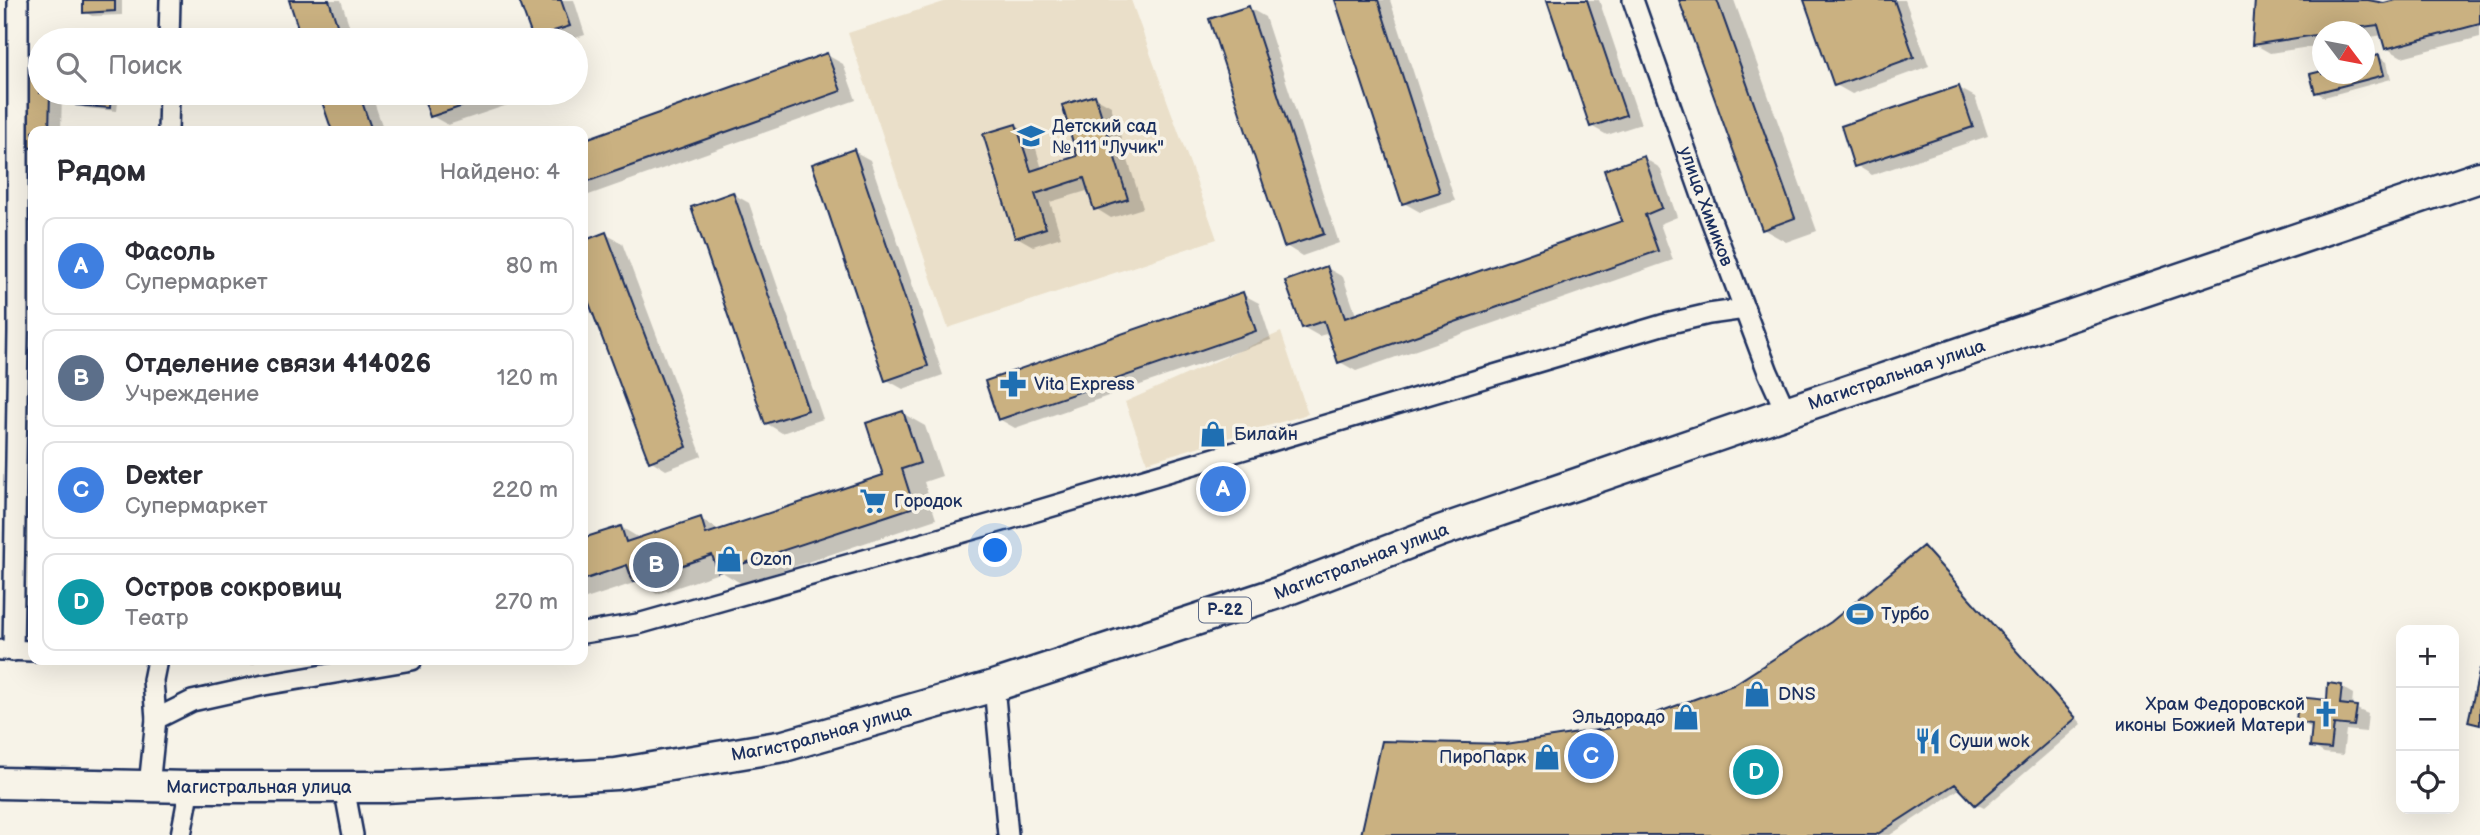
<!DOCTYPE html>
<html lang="ru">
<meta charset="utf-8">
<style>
body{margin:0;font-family:"Balsamiq Sans",sans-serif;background:#f2f2f3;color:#2b2b33}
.controls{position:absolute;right:21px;bottom:21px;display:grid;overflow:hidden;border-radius:14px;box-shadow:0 7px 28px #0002}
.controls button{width:63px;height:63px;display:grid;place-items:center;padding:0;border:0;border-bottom:2px solid #e1e1e2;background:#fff;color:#2b2b33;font:35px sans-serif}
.compass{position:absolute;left:2312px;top:21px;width:63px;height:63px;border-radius:50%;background:#fff;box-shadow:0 7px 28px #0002;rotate:122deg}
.you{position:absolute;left:996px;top:551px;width:24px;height:24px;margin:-18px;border:5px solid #fff;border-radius:50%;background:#1a73e8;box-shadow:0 0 0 10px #1a73e833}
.badge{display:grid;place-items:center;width:46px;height:46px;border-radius:50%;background:#0b8043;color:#fff;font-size:23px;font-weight:700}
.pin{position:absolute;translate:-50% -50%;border:4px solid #fff;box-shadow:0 2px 7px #0006}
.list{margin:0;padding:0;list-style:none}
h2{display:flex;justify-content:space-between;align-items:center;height:91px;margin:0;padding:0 28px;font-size:30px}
h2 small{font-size:23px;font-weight:400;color:#7c7c81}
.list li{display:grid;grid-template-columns:46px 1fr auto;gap:21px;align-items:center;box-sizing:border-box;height:98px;margin:0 14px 14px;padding:0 14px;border:2px solid #e1e1e2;border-radius:14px}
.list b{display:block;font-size:26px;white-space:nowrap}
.list p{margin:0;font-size:23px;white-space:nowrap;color:#7c7c81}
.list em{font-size:23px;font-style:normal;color:#7c7c81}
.icon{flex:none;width:38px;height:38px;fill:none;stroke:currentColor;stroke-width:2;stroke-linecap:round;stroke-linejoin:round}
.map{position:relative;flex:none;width:2480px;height:835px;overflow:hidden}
.search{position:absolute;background:#fff;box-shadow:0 7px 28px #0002;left:28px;top:28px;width:560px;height:77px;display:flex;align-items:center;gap:18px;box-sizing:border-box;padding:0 24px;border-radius:38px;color:#7c7c81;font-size:26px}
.panel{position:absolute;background:#fff;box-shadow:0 7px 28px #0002;left:28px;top:126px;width:560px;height:539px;border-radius:14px}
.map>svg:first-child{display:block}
</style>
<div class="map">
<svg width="2480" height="835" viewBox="0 0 2480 835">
<rect width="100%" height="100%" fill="#f7f3e8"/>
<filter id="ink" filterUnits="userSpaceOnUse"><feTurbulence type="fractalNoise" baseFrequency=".0143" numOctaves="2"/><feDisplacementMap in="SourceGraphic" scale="14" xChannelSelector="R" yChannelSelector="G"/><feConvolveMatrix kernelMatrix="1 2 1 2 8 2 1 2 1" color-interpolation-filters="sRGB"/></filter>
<g filter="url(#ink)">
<path fill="#eadfc9" d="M950,0H1131L1217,239L948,328L848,33Z
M1281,332L1308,414L1147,462L1125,402Z"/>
<path fill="#0003" d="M84,0H122V15L92,16L85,12Z
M291,0H341L354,40H304Z
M521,0H574L585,35L569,40H534Z
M1337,0H1390L1455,201L1420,212L1404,203Z
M1549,0H1599L1641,124L1607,135L1591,126Z
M1681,0H1734L1817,231L1786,242L1763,229Z
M1805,0H1905L1929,66L1852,94L1836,85Z
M2257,0H2357L2384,5L2402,0H2480V37L2402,57L2386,48L2383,35L2364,38V32H2322V45L2270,53L2254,44Z
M1249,8L1265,17L1339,243L1302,256L1286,246Z
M827,55L843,64L856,100L583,197V141Z
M2379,57L2387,62L2391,79L2324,97L2316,92L2312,75L2322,72L2364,74Z
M576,59L583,79L576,82Z
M28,78L40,79V93H62L61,131H33V151L25,146Z
M1959,88L1975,97L1988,136L1872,175L1856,165Z
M78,93H119L117,111L85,108L77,104Z
M321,93H371L384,131H334Z
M424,93H543L448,125L432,116Z
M1095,97L1111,106L1143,208L1111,218L1095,208L1090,190L1050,202L1061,237L1033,246L1017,237L1016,126L1032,135L1042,169L1080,157Z
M854,151L870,160L943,375L903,389L887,380Z
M1644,158L1660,168L1677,217L1660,224L1673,260L1356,371L1340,362L1330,333L1319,336L1303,327L1327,268L1343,277L1356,315L1624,222Z
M733,194L749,203L823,419L782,433L766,423Z
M605,234L622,243L702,456L666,470L650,460L583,282V243Z
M1242,294L1259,303L1271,340L1015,428L999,419Z
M902,413L925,426L942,476L924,482L936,519L742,584L722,572L657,594L637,582L583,600V540L621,527L641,539L701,519L721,531L885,477Z
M1923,548L1930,553L2082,724L1984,808L1976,804L1961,788L1890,835H1363L1506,746L1618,729L1734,686L1832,623Z
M205,660H255V664Z
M2341,687L2353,694L2352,707L2368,714L2366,732L2346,730L2343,755L2324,753L2312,746L2314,729L2298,721L2328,702Z"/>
<path fill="#cab181" stroke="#1b2f5e" stroke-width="2" d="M83,0H115V11L83,13Z
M289,0H329L342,40H302Z
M519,0H561L570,26L554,31L557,40H529L533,39Z
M1335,0H1378L1440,192L1402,204Z
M1547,0H1587L1626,115L1590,127Z
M1679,0H1717L1795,218L1762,230Z
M1804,0H1894L1914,57L1834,86Z
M2255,0H2368L2384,3L2395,0H2480V24L2385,49L2378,25L2322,32V34L2252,45Z
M1249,6L1324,234L1284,247L1209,19Z
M827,53L841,91L583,183V140Z
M2379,55L2384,75L2315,93L2310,74L2322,71V74H2364V59Z
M27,76L40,77V93H50L49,131H33V148L24,147Z
M1959,86L1973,127L1854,167L1841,126Z
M77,93H111L110,108L76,105Z
M319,93H359L372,131H332Z
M422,93H502L430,117Z
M1095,95L1128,199L1094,210L1084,178L1035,194L1046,228L1015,238L983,134L1016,124L1031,171L1077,156L1062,105Z
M854,149L928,366L885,381L812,164Z
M1644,156L1662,208L1645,215L1658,251L1338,363L1324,321L1302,328L1285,281L1327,266L1345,318L1622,221L1604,170Z
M733,192L808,410L765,424L691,207Z
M606,232L687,447L649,462L583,287V241Z
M1243,292L1256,331L998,420L985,381Z
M903,411L920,463L902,469L914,507L718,572L712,555L633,582L627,565L583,580V538L621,526L626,542L701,517L706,534L883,475L866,423Z
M1923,546L2076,718L1975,805L1955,784L1876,835H1361L1382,741L1506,744L1618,727L1733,685L1831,622Z
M2480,668V725L2468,722Z
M2328,683L2342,685L2340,704L2357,706L2354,726L2334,724L2331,749L2310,747L2312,724L2296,722L2298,697L2327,700Z"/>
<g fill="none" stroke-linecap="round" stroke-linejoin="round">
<g stroke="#1b2f5e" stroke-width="24">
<g id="minor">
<path id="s1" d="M1633,0L1702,196L1768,372L1786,412"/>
<path d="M169,40L170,0"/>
<path d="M168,131L169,93"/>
<path d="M583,633L638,624L1006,520L1662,325L1709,314L1745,309"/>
<path d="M1,650L33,651"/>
<path d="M13,651L18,332V0"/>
<path d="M994,686L1008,835"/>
<path d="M156,719L153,680L157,660"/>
<path d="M149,786L156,719L192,701L264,685L412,660"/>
<path d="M344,787L353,835"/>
<path d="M181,835L190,787"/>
</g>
</g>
<g stroke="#1b2f5e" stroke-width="35">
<g id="highway">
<path id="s2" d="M0,783L190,787H385L616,774L784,746L994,686L1281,592L1440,531L1786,412L2480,177"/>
</g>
</g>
<use href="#minor" stroke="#f7f3e8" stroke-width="19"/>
<use href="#highway" stroke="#f7f3e8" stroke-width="30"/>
</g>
</g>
<defs>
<g id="school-bare" transform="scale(2.1)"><path d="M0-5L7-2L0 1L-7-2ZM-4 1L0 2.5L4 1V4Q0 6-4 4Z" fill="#1f6fb2" stroke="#f7f3e8" stroke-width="2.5" paint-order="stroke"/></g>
<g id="pharmacy-bare" transform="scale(2.1)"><path d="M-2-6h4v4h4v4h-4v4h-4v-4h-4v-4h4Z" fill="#1f6fb2" stroke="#f7f3e8" stroke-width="2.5" paint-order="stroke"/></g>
<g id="shop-bare" transform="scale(2.1)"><path d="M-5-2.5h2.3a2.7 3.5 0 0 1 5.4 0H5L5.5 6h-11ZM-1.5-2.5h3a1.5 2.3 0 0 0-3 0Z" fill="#1f6fb2" stroke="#f7f3e8" stroke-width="2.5" paint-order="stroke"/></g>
<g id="supermarket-bare" transform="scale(2.1)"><path d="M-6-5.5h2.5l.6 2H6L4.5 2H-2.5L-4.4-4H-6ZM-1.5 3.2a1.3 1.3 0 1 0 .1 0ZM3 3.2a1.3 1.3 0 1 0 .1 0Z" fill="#1f6fb2" stroke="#f7f3e8" stroke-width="2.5" paint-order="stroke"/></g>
<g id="stadium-bare" transform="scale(2.1)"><path d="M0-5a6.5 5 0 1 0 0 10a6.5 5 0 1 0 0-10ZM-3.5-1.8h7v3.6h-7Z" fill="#1f6fb2" stroke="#f7f3e8" stroke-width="2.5" paint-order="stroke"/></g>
<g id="church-bare" transform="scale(2.1)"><path d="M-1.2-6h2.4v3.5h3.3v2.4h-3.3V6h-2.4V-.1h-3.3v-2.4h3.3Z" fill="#1f6fb2" stroke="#f7f3e8" stroke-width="2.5" paint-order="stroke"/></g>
<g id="restaurant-bare" transform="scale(2.1)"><path d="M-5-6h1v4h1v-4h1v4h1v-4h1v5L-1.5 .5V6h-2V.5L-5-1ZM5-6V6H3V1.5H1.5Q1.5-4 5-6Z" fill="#1f6fb2" stroke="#f7f3e8" stroke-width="2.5" paint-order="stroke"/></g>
</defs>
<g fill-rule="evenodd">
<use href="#school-bare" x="1031" y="136"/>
<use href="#pharmacy-bare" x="1013" y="384"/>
<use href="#shop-bare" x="1213" y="434"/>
<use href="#supermarket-bare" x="873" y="501"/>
<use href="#shop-bare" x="729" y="559"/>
<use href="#stadium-bare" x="1860" y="614"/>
<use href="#shop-bare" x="1757" y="694"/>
<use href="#church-bare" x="2326" y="714"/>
<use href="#shop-bare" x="1686" y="717"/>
<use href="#restaurant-bare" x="1928" y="741"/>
<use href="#shop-bare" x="1547" y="757"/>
</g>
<g text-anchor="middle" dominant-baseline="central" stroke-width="7" stroke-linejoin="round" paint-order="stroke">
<rect fill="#f7f3e8" stroke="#5d6a87" stroke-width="2" x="1199" y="597.5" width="52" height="25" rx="5"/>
<g font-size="16" font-weight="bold" fill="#1b2f5e">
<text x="1225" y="610">Р-22</text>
</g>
<g font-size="18" fill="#1b2f5e" stroke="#f7f3e8" text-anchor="start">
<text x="1052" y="126">Детский сад<tspan x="1052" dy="21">№ 111 "Лучик"</tspan></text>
<text x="1034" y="384">Vita Express</text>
<text x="1234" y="434">Билайн</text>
<text x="894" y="501">Городок</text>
<text x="750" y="559">Ozon</text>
<text x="1881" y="614">Турбо</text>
<text x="1778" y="694">DNS</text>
<text x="2305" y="704" text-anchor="end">Храм Федоровской<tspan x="2305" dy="21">иконы Божией Матери</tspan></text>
<text x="1665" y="717" text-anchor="end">Эльдорадо</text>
<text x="1949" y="741">Суши wok</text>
<text x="1526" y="757" text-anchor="end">ПироПарк</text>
</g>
<g font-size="18" fill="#1b2f5e" stroke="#f7f3e8">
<text stroke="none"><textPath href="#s1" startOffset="219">улица Химиков</textPath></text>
<text stroke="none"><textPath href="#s2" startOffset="1960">Магистральная улица</textPath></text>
<text stroke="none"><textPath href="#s2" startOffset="1393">Магистральная улица</textPath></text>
<text stroke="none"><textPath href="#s2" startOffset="826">Магистральная улица</textPath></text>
<text stroke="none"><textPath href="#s2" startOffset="259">Магистральная улица</textPath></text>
</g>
</g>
</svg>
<div class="controls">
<button>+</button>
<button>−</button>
<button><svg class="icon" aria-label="locate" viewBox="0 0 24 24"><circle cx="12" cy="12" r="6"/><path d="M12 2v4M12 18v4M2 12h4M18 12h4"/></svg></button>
</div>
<svg class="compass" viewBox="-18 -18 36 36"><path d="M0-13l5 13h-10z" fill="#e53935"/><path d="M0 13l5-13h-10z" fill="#7c7c81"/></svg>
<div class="you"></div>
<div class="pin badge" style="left:1223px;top:489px;background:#3f7fe0">A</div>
<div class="pin badge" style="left:656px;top:565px;background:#5c6f8a">B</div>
<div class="pin badge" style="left:1591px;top:756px;background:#3f7fe0">C</div>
<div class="pin badge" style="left:1756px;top:772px;background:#0f9aa8">D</div>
<div class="search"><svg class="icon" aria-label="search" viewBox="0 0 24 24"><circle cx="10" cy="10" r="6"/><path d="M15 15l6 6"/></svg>Поиск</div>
<section class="panel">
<h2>Рядом<small>Найдено: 4</small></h2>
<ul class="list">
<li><span class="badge" style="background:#3f7fe0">A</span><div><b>Фасоль</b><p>Супермаркет</p></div><em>80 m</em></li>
<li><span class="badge" style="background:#5c6f8a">B</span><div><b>Отделение связи 414026</b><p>Учреждение</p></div><em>120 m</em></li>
<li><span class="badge" style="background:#3f7fe0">C</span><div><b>Dexter</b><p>Супермаркет</p></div><em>220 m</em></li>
<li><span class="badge" style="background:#0f9aa8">D</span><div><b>Остров сокровищ</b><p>Театр</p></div><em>270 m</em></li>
</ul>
</section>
</div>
